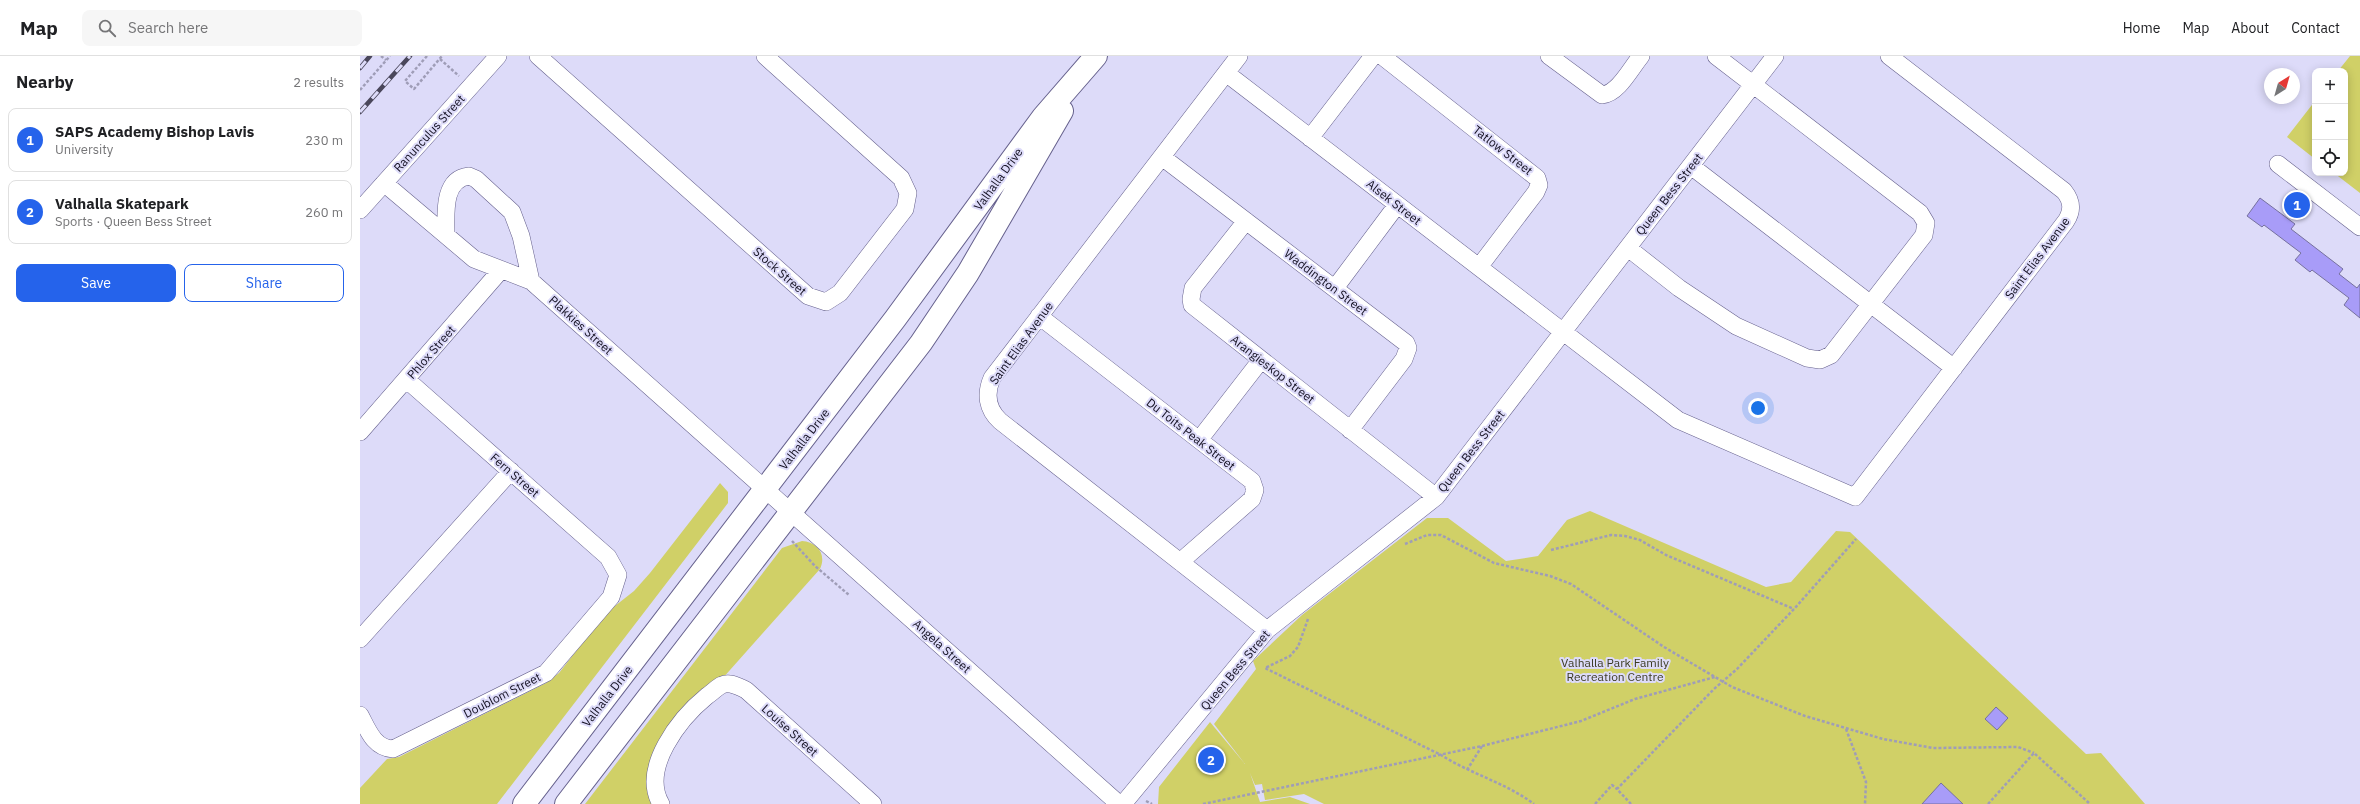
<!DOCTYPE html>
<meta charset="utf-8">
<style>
body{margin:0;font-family:"IBM Plex Sans",sans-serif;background:#f6f6f6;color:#202124}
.controls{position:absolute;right:12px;top:12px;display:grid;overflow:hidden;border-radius:8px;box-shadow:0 2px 10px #0003}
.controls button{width:36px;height:36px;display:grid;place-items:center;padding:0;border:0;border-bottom:1px solid #e0e0e0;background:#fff;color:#202124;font:20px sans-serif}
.compass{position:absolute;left:1904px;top:12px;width:36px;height:36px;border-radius:50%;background:#fff;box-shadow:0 2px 10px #0003;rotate:37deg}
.you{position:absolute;left:1398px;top:352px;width:14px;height:14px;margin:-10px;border:3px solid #fff;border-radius:50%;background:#1a73e8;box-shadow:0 0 0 6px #1a73e833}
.badge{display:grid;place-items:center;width:26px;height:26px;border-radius:50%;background:#2563eb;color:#fff;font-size:13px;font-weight:700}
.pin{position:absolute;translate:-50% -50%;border:2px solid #fff;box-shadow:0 1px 4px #0006}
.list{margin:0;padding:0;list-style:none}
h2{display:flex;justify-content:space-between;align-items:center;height:52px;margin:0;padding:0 16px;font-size:17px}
h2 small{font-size:13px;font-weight:400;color:#757577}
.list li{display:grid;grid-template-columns:26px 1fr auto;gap:12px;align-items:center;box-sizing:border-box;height:64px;margin:0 8px 8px;padding:0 8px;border:1px solid #e0e0e0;border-radius:8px}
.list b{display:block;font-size:15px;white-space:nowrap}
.list p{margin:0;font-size:13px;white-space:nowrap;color:#757577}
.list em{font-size:13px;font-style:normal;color:#757577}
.actions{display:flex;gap:8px;padding:12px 16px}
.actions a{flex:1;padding:9px 0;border:1px solid #2563eb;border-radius:8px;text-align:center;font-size:14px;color:#2563eb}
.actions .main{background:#2563eb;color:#fff}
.icon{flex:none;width:22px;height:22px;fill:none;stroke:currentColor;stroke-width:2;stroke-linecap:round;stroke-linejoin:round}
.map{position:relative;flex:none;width:2000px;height:748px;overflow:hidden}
header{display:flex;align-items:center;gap:24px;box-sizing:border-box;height:56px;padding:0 20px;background:#fff;border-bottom:1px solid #e0e0e0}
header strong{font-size:19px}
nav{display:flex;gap:22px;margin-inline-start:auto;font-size:14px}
.search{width:280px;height:36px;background:#f6f6f6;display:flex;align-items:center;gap:10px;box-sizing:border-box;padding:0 14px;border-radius:8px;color:#757577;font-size:15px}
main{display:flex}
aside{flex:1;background:#fff}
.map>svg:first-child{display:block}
</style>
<header>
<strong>Map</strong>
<div class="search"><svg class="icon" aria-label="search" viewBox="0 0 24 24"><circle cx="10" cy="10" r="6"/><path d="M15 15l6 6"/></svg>Search here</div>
<nav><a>Home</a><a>Map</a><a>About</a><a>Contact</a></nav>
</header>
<main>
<aside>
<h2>Nearby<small>2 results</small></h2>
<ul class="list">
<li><span class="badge">1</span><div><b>SAPS Academy Bishop Lavis</b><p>University</p></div><em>230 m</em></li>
<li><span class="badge">2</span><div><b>Valhalla Skatepark</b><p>Sports · Queen Bess Street</p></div><em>260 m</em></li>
</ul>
<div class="actions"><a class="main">Save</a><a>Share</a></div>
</aside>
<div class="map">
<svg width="2000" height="748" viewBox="0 0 2000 748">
<rect width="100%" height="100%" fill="#dddbf9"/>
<path fill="#d0d067" d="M1990,0H2000V137L1974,117H1985V15H1978Z
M1955,45V103L1927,81Z
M360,427L368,436V447L137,748H0V732L27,703L39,701L186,627L199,617L246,557L274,535L290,517Z
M1230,455L1406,531L1431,526L1476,475L1490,476L1726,698L1741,697L1785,748H964L944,738L905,744L902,728L895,729L890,717L900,746L930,741L950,748H798L799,731L850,666L885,708L854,668L896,613L893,605L942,559L1067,462H1088L1146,505L1178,500L1207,464Z
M442,485C457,486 467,498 460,513L362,623L308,674L293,748H225L422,492Z"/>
<path fill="#a89cf8" stroke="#76719e" d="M1900,142L1935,168L1931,173L1983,213L1979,218L1997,232L2000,228V262L1984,249L1989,242L1952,214L1950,216L1935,204L1941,197L1904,169L1902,171L1887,160Z
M1636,651L1648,662L1637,674L1625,663Z
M1581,727L1603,748H1562Z"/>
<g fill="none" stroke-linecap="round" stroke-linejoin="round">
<g stroke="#66618d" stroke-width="18">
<path id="minor" d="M178,0L448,240L466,246L480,237L545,153L548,137L541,122L405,0
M879,0L632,322C625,338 627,353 640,365L907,574
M1022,0L1177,122L1179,129L1176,136L1119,211
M1189,0L1242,39C1258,38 1271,12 1281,0
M866,17L1318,364L1495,441L1706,165C1713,154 1712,145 1704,135L1529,0
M950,82L1013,0
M802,101L1046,287L1048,292L1044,303L990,374
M1918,108L2000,171
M1331,110L1594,312
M24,127L114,203L171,225L759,748
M0,154L138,0
M886,165L833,232L831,243L832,249L1076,441
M86,179C86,159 82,123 109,120L116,123L152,156L161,180L171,225
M1268,192L1319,232L1376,270L1447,302L1460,304L1471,299L1564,179L1566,167L1560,157L1356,0
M975,232L1037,149
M679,260L892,425L895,434L892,443L820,506
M0,376L141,214
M839,384L901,304
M0,583L151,415
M0,659C8,674 14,692 33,693L186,617L251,541L258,519L248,501L47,324
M301,748C280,712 320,662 347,640C352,637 357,631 362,629C370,625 379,631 386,634L513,748
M763,748L907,574L1076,441L1415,0"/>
</g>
<g stroke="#66618d" stroke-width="24">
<path id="major" d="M164,748L535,263L683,61L736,0
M206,748L561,287L608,217L702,55"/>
</g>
<path stroke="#9f9db7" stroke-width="2.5" stroke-dasharray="3 2" stroke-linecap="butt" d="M21,0L26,4
M67,0L45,25L54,33L82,0
M80,3L99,20
M0,34L30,0
M432,485L455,510L489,539
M1045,488L1067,479H1081L1134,507L1190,520L1211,528L1304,591L1372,631L1445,660L1523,683L1573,692L1658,691L1674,697
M1191,494L1251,479L1265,480L1280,484L1306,499L1434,553
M948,563L938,591L930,600L905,612L1081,699C1111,718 1146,727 1174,748
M1486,673L1506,726L1505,748
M1107,714L1122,690
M786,745L792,748
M843,748L1122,690L1221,665L1275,643L1355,621
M1235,748L1252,729L1257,733
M1271,748L1257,733L1354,633L1377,613L1434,553L1496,483
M1628,748L1674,697L1730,748"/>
<use href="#minor" stroke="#fff" stroke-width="17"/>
<use href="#major" stroke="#fff" stroke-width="22"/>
<g stroke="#4a475b" stroke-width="4.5">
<path id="rail" d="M0,12L10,0
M0,56L50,0"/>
</g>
<use href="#rail" stroke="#dddbf9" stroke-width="3" stroke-dasharray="9" stroke-linecap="butt"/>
</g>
<g text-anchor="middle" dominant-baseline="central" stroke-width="4" stroke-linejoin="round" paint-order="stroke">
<g font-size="12" fill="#120f20" stroke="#dddbf9">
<text transform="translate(69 77) rotate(-48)">Ranunculus Street</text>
<text transform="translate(1143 94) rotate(38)">Tatlow Street</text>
<text transform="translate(638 123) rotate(-54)">Valhalla Drive</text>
<text transform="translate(1309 138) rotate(-52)">Queen Bess Street</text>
<text transform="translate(1034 146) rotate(38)">Alsek Street</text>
<text transform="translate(1677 202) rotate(-53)">Saint Elias Avenue</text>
<text transform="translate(420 215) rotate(41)">Stock Street</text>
<text transform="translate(966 226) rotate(37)">Waddington Street</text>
<text transform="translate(221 269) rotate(42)">Plakkies Street</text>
<text transform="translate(661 287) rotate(-54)">Saint Elias Avenue</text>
<text transform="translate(71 296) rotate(-49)">Phlox Street</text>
<text transform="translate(913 313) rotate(38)">Arangieskop Street</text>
<text transform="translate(831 378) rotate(38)">Du Toits Peak Street</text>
<text transform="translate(444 383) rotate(-52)">Valhalla Drive</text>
<text transform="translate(1111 395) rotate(-52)">Queen Bess Street</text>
<text transform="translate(155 419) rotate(41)">Fern Street</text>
<text transform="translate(582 590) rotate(42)">Angela Street</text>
<text transform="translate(875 614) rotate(-50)">Queen Bess Street</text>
<text transform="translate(142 639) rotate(-27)">Doublom Street</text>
<text transform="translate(247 640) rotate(-52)">Valhalla Drive</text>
<text transform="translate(430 674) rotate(42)">Louise Street</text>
</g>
<g font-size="12" fill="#3b3b23" stroke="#dddbf9">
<text x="1255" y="606">Valhalla Park Family<tspan x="1255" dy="14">Recreation Centre</tspan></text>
</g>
</g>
</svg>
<div class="controls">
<button>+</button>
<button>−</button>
<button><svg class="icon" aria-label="locate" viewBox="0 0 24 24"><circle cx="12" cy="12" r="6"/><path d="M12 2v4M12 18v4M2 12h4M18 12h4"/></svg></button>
</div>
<svg class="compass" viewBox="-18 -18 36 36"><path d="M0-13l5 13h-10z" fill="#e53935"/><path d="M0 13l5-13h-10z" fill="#757577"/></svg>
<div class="you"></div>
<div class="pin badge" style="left:1937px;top:149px">1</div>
<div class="pin badge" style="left:851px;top:704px">2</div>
</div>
</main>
